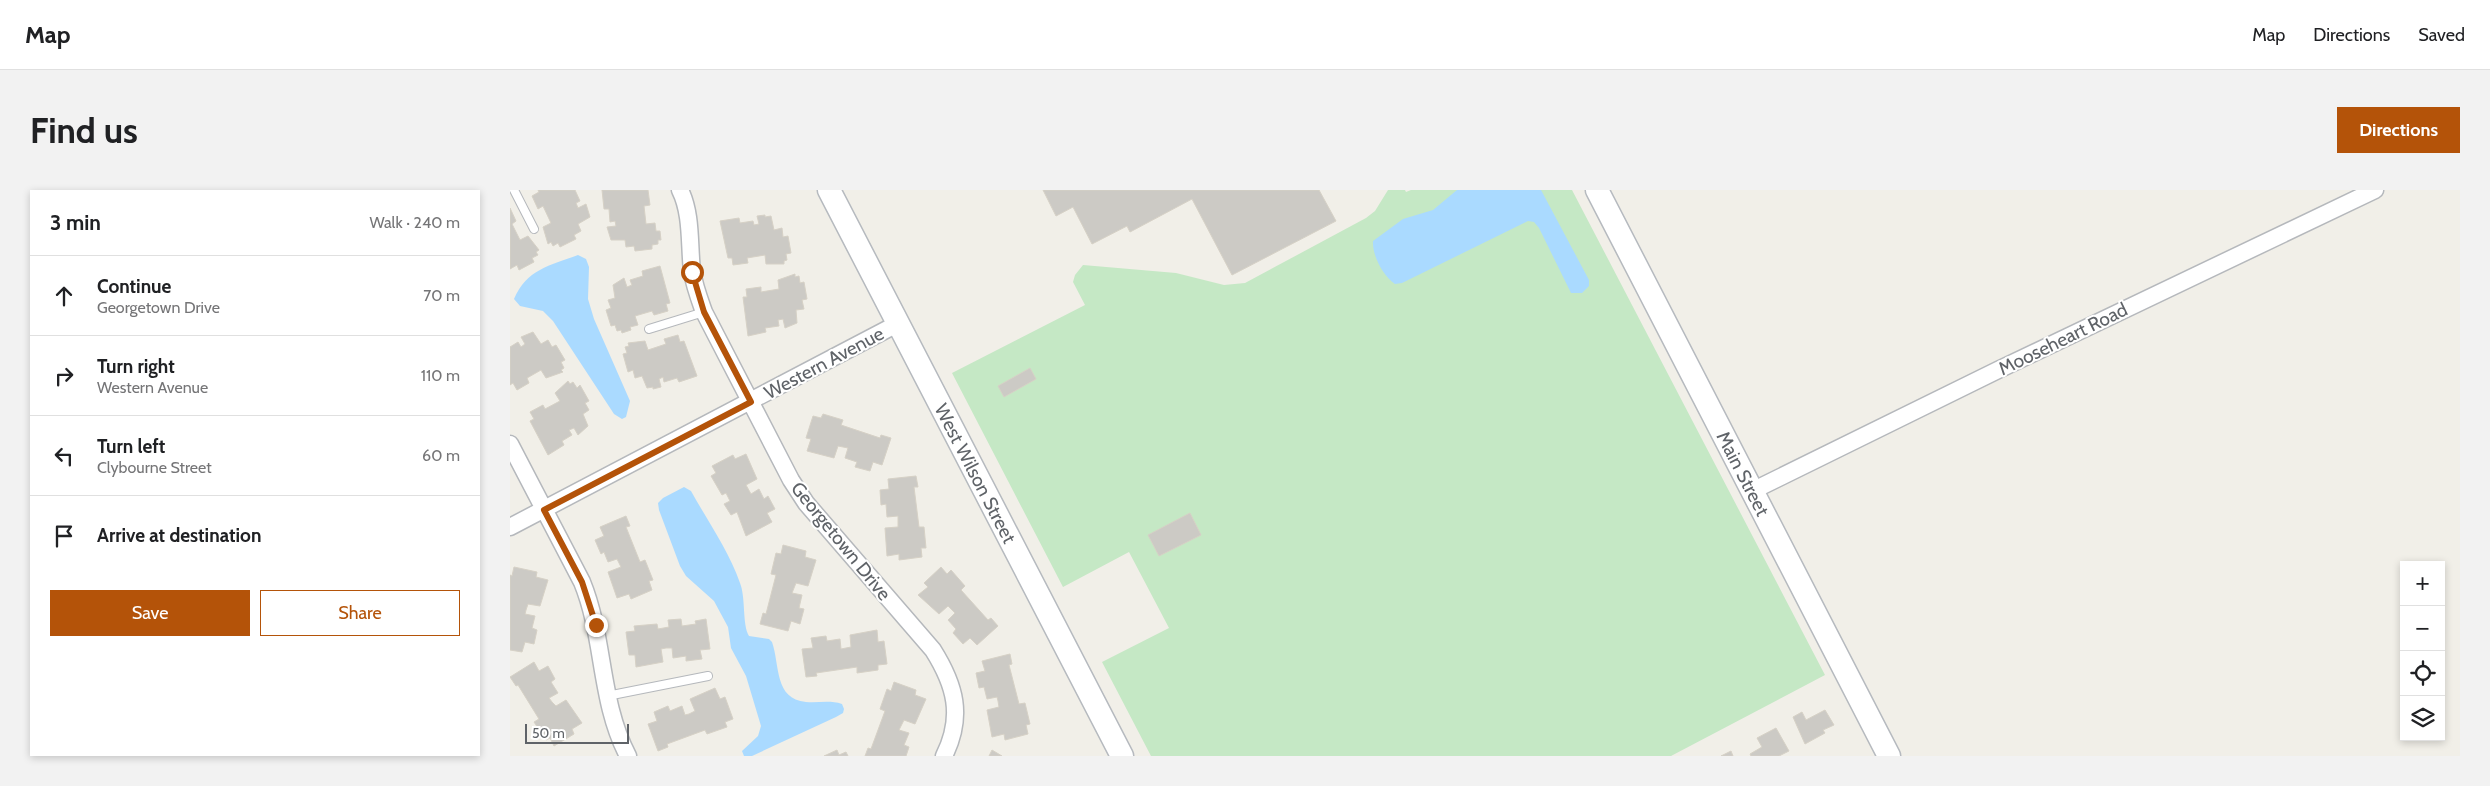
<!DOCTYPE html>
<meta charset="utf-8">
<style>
body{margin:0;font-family:Cabin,sans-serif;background:#f2f2f2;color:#202124}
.controls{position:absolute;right:15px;bottom:15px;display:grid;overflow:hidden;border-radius:0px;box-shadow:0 2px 8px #0003}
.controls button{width:45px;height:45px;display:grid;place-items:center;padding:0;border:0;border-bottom:1px solid #e0e0e0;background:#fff;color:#202124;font:25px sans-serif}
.scale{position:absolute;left:15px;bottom:12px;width:104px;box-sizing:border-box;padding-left:5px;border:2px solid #5f6368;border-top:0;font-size:14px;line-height:18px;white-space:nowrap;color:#5f6368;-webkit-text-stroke:4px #fff;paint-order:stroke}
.stop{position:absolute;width:15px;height:15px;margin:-11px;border:4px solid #b45309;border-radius:50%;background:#fff}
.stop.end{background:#b45309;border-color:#fff;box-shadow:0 1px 5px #0008}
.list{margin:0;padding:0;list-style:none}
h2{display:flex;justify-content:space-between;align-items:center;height:65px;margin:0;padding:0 20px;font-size:21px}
h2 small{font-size:16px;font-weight:400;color:#757577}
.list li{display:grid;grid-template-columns:32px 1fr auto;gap:15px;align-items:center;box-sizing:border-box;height:80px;padding:0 20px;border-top:1px solid #e0e0e0}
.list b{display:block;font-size:19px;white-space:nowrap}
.list p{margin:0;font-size:16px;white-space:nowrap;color:#757577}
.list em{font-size:16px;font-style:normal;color:#757577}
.actions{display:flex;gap:10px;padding:15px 20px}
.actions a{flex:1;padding:11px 0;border:1px solid #b45309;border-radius:0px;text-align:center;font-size:18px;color:#b45309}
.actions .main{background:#b45309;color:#fff}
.icon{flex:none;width:28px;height:28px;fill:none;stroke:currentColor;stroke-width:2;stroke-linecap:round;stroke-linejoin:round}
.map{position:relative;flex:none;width:1950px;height:566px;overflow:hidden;border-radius:0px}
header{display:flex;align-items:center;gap:30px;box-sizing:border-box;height:70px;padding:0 25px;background:#fff;border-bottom:1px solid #e0e0e0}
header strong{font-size:24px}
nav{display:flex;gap:28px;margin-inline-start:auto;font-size:18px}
.intro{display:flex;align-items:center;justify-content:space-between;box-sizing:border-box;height:120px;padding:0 30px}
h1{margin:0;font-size:35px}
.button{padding:12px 22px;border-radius:0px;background:#b45309;color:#fff;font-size:18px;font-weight:700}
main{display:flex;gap:30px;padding:0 30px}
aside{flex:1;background:#fff;border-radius:0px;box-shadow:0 2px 8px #0003}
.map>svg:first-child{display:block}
</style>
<header>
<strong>Map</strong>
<nav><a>Map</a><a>Directions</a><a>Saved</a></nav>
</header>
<div class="intro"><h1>Find us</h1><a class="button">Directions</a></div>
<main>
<aside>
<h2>3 min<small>Walk · 240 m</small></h2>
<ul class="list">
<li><svg class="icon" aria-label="ahead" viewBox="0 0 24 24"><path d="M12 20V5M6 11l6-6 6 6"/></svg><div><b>Continue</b><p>Georgetown Drive</p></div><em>70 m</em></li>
<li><svg class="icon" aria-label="right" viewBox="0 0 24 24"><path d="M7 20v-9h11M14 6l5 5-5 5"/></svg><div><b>Turn right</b><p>Western Avenue</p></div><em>110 m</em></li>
<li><svg class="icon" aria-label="left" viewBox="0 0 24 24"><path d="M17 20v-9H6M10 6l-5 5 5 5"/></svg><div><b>Turn left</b><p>Clybourne Street</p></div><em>60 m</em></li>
<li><svg class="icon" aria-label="arrive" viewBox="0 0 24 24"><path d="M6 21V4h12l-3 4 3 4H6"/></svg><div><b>Arrive at destination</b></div></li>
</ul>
<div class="actions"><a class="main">Save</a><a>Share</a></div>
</aside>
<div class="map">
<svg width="1950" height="566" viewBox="0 0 1950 566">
<rect width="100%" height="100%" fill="#f1efe8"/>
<path fill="#c5e8c5" d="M878,0H895L896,2L901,0H1062L1315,485L1161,566H641L592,472L659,438L619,362L553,397L442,183L575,115L563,92L565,85L573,75L666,83L714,95L735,93L856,28L865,21Z"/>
<path fill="#aadaff" d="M947,0H1031L1079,90V96L1072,103H1061L1029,38L1024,32L1018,31L892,93L885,94C873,86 862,65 863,51L893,29L923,20Z
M68,65L76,69L79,77L78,109L84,129L120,211L116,227L112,229L104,224L43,131L33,121L10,116L4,109C17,79 39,76 68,65Z
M174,297L181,301C197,330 219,361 230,393C236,408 232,434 239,446L259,449L262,452C270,475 264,509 296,512C309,513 320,510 332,514L334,519L333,523L326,527L242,566H234L232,561L248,546L251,536L236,486L221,458L218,437L204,411L176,386L170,376L149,320L148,313L153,308Z"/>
<path fill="#cccac5" stroke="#d6d1c6" d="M28,0H65L70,11L66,13L68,18L76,14L80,27L68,34L71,41L64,45L66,49L50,57L48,53L43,56L41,52L38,54L33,37L41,33L33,16L28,19L22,6L29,2Z
M92,0H138L140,15L134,16L136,34L145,33L146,41H150L151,50H148V54L142,55V59L125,61L124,56L116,57L115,50H101L97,37L106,36L105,31L100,32L99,19H94Z
M533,0H809L826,31L722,85L682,9L620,42L617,36L582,54L563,17L546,26Z
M0,18L6,31L2,34L10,50L18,46L29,60L26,62L28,65L22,68L24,72L9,80L7,75L0,79Z
M255,25V27L261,26L264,40L272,38L273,47L278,46L281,63L276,64L277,70L274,71V74H256L255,65L237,68L238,73L223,75L222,68H218L210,31L229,28L230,33L243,31L244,35L249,34L247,26Z
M150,76L160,113L156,114L158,121L144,125L142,121L125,126L128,135L120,137L121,140L112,143L111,140L107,141L105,135L101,136L96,120L101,118L98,110L105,108L103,95L114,88L117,97L122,95L120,90L133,86L132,81Z
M285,84V87L289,86L290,93L294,92L297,109L292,110L294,119L286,120L287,133L275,138L273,129L268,130L269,136L255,138L256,142L238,146L233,107H237L236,99L251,97V102L269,99L268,90Z
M23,142L31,154L38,150L42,157L46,155L55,170L51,172L54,178L51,180L53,182L36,188L31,180L17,188L19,193L7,200L3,193L0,195V157L8,152L11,157L15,154L11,147Z
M168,145L170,152L174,151L187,186L169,192L167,188L154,192L153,187L149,189L151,197L143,199V197L137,198L132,186L125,188L123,180L118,182L113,164L117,163L115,157L119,156L118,153L135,151L138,160L156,154L154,149Z
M520,178L526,189L494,207L488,196Z
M58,191L60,194L63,192L67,198L70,195L79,211L75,213L79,220L73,224L78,236L68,245L64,238L59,240L62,245L52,251L54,255L38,265L20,231L24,229L20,222L33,215L35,219L50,211L45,203Z
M313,224L333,230L331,235L370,248L371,245L381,248L372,275L363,272L360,281L345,277L347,272L335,268L338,258L328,256L324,268L297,261L301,249L296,248L303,226L311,228Z
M236,264L247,289L236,295L241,304L249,299L254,309L258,306L265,319L257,323L262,332L236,346L227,322L221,325L214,314L220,311L216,303L212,305L201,286L206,283L202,276L223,265L225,269Z
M406,286L408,297H404L409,337H414L416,358H411L412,367L389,370V364L377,366L375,338L388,337V326L377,327L376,314L371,315L370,300L379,299L378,289Z
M680,323L691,345L649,366L638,345Z
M116,326L120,336L116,337L130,372L135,370L143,390L139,391L142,400L121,409L119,404L107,408L98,382L111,377L107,369L98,372L94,362L91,364L85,350L94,346L90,337Z
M273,355L296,361L295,367L306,370L298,396L286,393L282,403L292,405L289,418L294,419L290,434L281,431L278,441L250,434L253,423L256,424L266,385L261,384L266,363L271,364Z
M4,377L27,382L26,387L38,390L30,416L18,414L16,420L15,424L25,426L22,438L27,440L24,454L15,452L12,462L0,460V385L2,386Z
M431,377L437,384L441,380L455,396L451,400L478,430L481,428L488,436L467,455L460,448L453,454L443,443L446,439L438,430L445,423L438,416L429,424L408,405L418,397L414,393Z
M171,429L172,436L186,434L185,431L196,429L200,459L190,460L192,469L176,471V466L163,468L162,458H156L151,459L153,472L126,477L125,465H119L116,442L125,441L124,436L147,434L148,439L159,437L158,430Z
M367,440L368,452L374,451L377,474L368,475V480L347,483V477L306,483L307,486L296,487L292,459L303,458L301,448L316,446L317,451L330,449L331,459L341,457L340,445Z
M500,464L502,474L499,475L509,514L515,513L520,534L516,535L518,544L495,550L494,544L482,547L477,520L489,517L488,511L487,507L477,509L474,497L469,498L466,483L475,481L472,471Z
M24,472L29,481L38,476L45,489L41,492L48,503L39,508L42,512L46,516L56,510L72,533L62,539L64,544L44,556L40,548L36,550L24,532L29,529L8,495L6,496L0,487Z
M384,492L406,500L405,505L416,509L405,534L394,530L389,540L399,543L394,555L399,557L396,566H355L358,558L361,559L375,521L370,519L377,499L381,501Z
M205,498L210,509L215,507L223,529L215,532L217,537L197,544L195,540L157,554L158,557L148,561L138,534L147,531L144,522L158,516L160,521L172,516L175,525L179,524L185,521L180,509Z
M1315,520L1324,535L1313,540L1315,543L1295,554L1283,527L1292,522L1296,530Z
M1266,538L1279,561L1269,566H1241L1240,564L1252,557L1247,548Z
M327,560L329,565L336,562L338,566H314Z
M482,560L492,566H479Z
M1221,561L1223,566H1211Z"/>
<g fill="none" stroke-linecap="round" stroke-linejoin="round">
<g stroke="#b5b8bc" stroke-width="10">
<path id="lane" d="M4,0L24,39
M139,139L194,122
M97,506L198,486"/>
</g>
<g stroke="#b5b8bc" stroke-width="19">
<path id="street" d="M170,0C182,24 179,54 182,81C184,95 189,108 194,122L281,290L296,313L423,460C445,495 454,526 434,566
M0,254L72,392C95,448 89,511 118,566
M1242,301L1488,180L1865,0
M0,337L389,133"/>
</g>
<g stroke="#b6babf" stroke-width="25">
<g id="secondary">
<path id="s1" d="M319,0L612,566"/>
<path id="s2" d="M1087,0L1379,566"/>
</g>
</g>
<use href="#lane" stroke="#fff" stroke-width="8"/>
<use href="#street" stroke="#fff" stroke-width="16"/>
<use href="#secondary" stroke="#fff" stroke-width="22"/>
</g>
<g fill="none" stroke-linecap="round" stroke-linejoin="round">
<path stroke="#b45309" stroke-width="6" d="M86,435L72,392L34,320L241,212L194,122L182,82"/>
</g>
<g text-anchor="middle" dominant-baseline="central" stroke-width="4" stroke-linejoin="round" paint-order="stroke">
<g font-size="19" fill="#5f6368" stroke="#fff">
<text transform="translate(1553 149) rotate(-26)">Mooseheart Road</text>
<text transform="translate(314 173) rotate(-28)">Western Avenue</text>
<text stroke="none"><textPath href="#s1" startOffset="319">West Wilson Street</textPath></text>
<text stroke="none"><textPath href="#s2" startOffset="319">Main Street</textPath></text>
<text transform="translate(331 351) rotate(51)">Georgetown Drive</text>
</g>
</g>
</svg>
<div class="controls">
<button>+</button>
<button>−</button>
<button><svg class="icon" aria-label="locate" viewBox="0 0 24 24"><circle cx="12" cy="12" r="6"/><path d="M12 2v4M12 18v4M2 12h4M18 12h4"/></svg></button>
<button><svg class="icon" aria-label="layers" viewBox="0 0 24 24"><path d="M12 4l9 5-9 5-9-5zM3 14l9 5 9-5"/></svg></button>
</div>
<div class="scale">50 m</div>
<div class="stop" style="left:182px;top:82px"></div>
<div class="stop end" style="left:86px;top:435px"></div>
</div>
</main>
